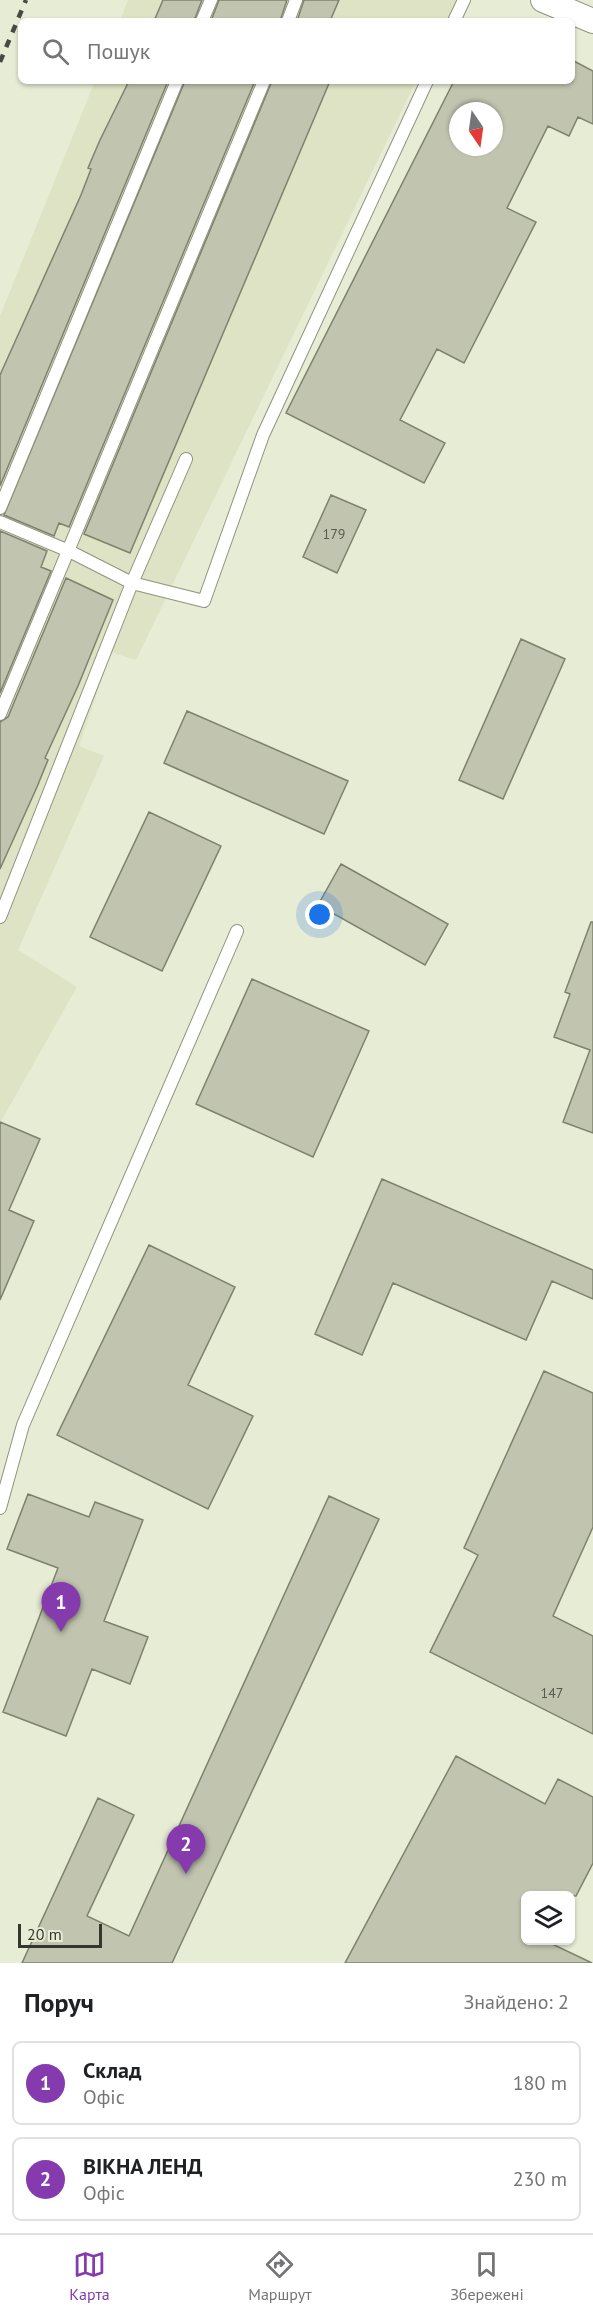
<!DOCTYPE html>
<html lang="uk">
<meta charset="utf-8">
<style>
body{margin:0;font-family:"PT Sans",sans-serif;background:#f6f6f6;color:#202124}
.controls{position:absolute;right:18px;bottom:18px;display:grid;overflow:hidden;border-radius:9px;box-shadow:0 2px 4px #0004}
.controls button{width:54px;height:54px;display:grid;place-items:center;padding:0;border:0;border-bottom:2px solid #e0e0e0;background:#fff;color:#202124;font:30px sans-serif}
.compass{position:absolute;left:449px;top:102px;width:54px;height:54px;border-radius:50%;background:#fff;box-shadow:0 2px 4px #0004;rotate:167deg}
.scale{position:absolute;left:18px;bottom:15px;width:84px;box-sizing:border-box;padding-left:6px;border:3px solid #35372e;border-top:0;font-size:16px;line-height:21px;white-space:nowrap;color:#35372e;-webkit-text-stroke:4px #e7ecd5;paint-order:stroke}
.you{position:absolute;left:320px;top:915px;width:21px;height:21px;margin:-15px;border:4px solid #fff;border-radius:50%;background:#1a73e8;box-shadow:0 0 0 9px #1a73e833}
.badge{display:grid;place-items:center;width:39px;height:39px;border-radius:50%;background:#853bad;color:#fff;font-size:20px;font-weight:700}
.pin{position:absolute;translate:-50% -50px;filter:drop-shadow(0 2px 3px #0008)}
.pin::after{content:'';position:absolute;top:32px;width:21px;height:18px;background:inherit;clip-path:polygon(0 0,100% 0,50% 100%)}
.list{margin:0;padding:0;list-style:none}
h2{display:flex;justify-content:space-between;align-items:center;height:78px;margin:0;padding:0 24px;font-size:26px}
h2 small{font-size:20px;font-weight:400;color:#757577}
.list li{display:grid;grid-template-columns:39px 1fr auto;gap:18px;align-items:center;box-sizing:border-box;height:84px;margin:0 12px 12px;padding:0 12px;border:2px solid #e0e0e0;border-radius:9px}
.list b{display:block;font-size:22px;white-space:nowrap}
.list p{margin:0;font-size:20px;white-space:nowrap;color:#757577}
.list em{font-size:20px;font-style:normal;color:#757577}
.icon{flex:none;width:33px;height:33px;fill:none;stroke:currentColor;stroke-width:2;stroke-linecap:round;stroke-linejoin:round}
.map{position:relative;flex:none;width:593px;height:1963px;overflow:hidden}
.search{position:absolute;background:#fff;box-shadow:0 2px 4px #0004;left:18px;right:18px;top:18px;height:66px;display:flex;align-items:center;gap:15px;box-sizing:border-box;padding:0 21px;border-radius:9px;color:#757577;font-size:22px}
.sheet{height:270px;background:#fff}
nav{display:flex;justify-content:space-around;align-items:center;box-sizing:border-box;height:84px;border-top:2px solid #e0e0e0;background:#fff;font-size:16px;color:#757577}
nav a{display:grid;justify-items:center;gap:3px}
nav .on{color:#853bad}
.map>svg:first-child{display:block}
</style>
<div class="map">
<svg width="593" height="1963" viewBox="0 0 593 1963">
<rect width="100%" height="100%" fill="#e7ecd5"/>
<path fill="#dde3c4" d="M128,0H461L448,21H120Z
M95,81H416L136,660L111,652L79,746L104,756L18,950L77,987L0,1123V316Z"/>
<path fill="#c1c5af" stroke="#7e826d" stroke-width="1.5" fill-rule="evenodd" d="M163,0H202L194,21H154Z
M219,0H287L280,21H211Z
M304,0H339L330,21H297Z
M572,60L593,71V124L578,117L569,136L548,126L507,208L536,222L464,363L437,349L400,420L445,443L424,483L286,413L454,81H572ZM458,111H494V147H458Z
M129,81H168L0,486V375L81,195L91,169L88,168L100,140Z
M185,81H255L69,527L59,523L54,536L4,515Z
M272,81H330L130,553L84,534Z
M331,495L366,510L337,573L303,557Z
M0,531L47,551L41,567L51,571L0,693Z
M66,578L113,600L78,686L45,758L48,760L37,787L0,869V722L8,717Z
M521,639L565,659L503,799L459,780Z
M187,711L348,781L324,834L164,763Z
M149,812L221,846L162,971L90,937Z
M341,864L448,924L425,965L318,905Z
M591,922H593V1133L563,1122L590,1050L554,1037L570,994L565,992Z
M252,979L369,1031L313,1157L196,1104Z
M0,1122L40,1139L9,1210L34,1221L0,1300Z
M382,1179L593,1270V1299L552,1281L526,1340L393,1283L362,1355L315,1334Z
M149,1245L235,1287L188,1385L253,1416L208,1509L57,1435Z
M544,1371L593,1393V1527L553,1616L593,1636V1734L430,1652L478,1555L464,1548Z
M28,1494L89,1517L95,1502L143,1520L104,1621L148,1637L130,1684L92,1669L66,1736L3,1712L58,1568L7,1549Z
M329,1496L379,1519L172,1963H22L98,1798L134,1815L87,1916L129,1936Z
M456,1756L545,1804L558,1779L593,1797V1863L576,1896H525V1941H546L592,1963H345Z"/>
<g fill="none" stroke-linecap="round" stroke-linejoin="round">
<g stroke="#90947e" stroke-width="14">
<path id="service" d="M202,21L211,0
M288,21L296,0
M454,21L464,0
M0,508L177,81
M0,522L69,551L132,583L204,601L263,435L427,81
M0,714L264,81
M0,917L132,583L186,459
M0,1508L23,1425L237,931"/>
</g>
<g stroke="#90947e" stroke-width="26">
<path id="minor" d="M543,0L593,21"/>
</g>
<use href="#service" stroke="#fff" stroke-width="12"/>
<use href="#minor" stroke="#fff" stroke-width="24"/>
<path stroke="#484a40" stroke-width="4.5" stroke-dasharray="8 8" stroke-linecap="butt" d="M0,62L26,0"/>
</g>
<g text-anchor="middle" dominant-baseline="central" stroke-width="6" stroke-linejoin="round" paint-order="stroke">
<g font-size="14" fill="#585a4e">
<text x="334" y="534">179</text>
<text x="552" y="1693">147</text>
</g>
</g>
</svg>
<div class="controls">
<button><svg class="icon" aria-label="layers" viewBox="0 0 24 24"><path d="M12 4l9 5-9 5-9-5zM3 14l9 5 9-5"/></svg></button>
</div>
<svg class="compass" viewBox="-18 -18 36 36"><path d="M0-13l5 13h-10z" fill="#e53935"/><path d="M0 13l5-13h-10z" fill="#757577"/></svg>
<div class="scale">20 m</div>
<div class="you"></div>
<div class="pin badge" style="left:61px;top:1632px">1</div>
<div class="pin badge" style="left:186px;top:1874px">2</div>
<div class="search"><svg class="icon" aria-label="search" viewBox="0 0 24 24"><circle cx="10" cy="10" r="6"/><path d="M15 15l6 6"/></svg>Пошук</div>
</div>
<section class="sheet">
<h2>Поруч<small>Знайдено: 2</small></h2>
<ul class="list">
<li><span class="badge">1</span><div><b>Склад</b><p>Офіс</p></div><em>180 m</em></li>
<li><span class="badge">2</span><div><b>ВІКНА ЛЕНД</b><p>Офіс</p></div><em>230 m</em></li>
</ul>
</section>
<nav>
<a class="on"><svg class="icon" aria-label="map" viewBox="0 0 24 24"><path d="M3 6l6-2 6 2 6-2v14l-6 2-6-2-6 2zM9 4v14M15 6v14"/></svg>Карта</a>
<a><svg class="icon" aria-label="directions" viewBox="0 0 24 24"><path d="M12 3l9 9-9 9-9-9zM9 14v-3h6M13 9l2 2-2 2"/></svg>Маршрут</a>
<a><svg class="icon" aria-label="saved" viewBox="0 0 24 24"><path d="M7 4h10v16l-5-4-5 4z"/></svg>Збережені</a>
</nav>
